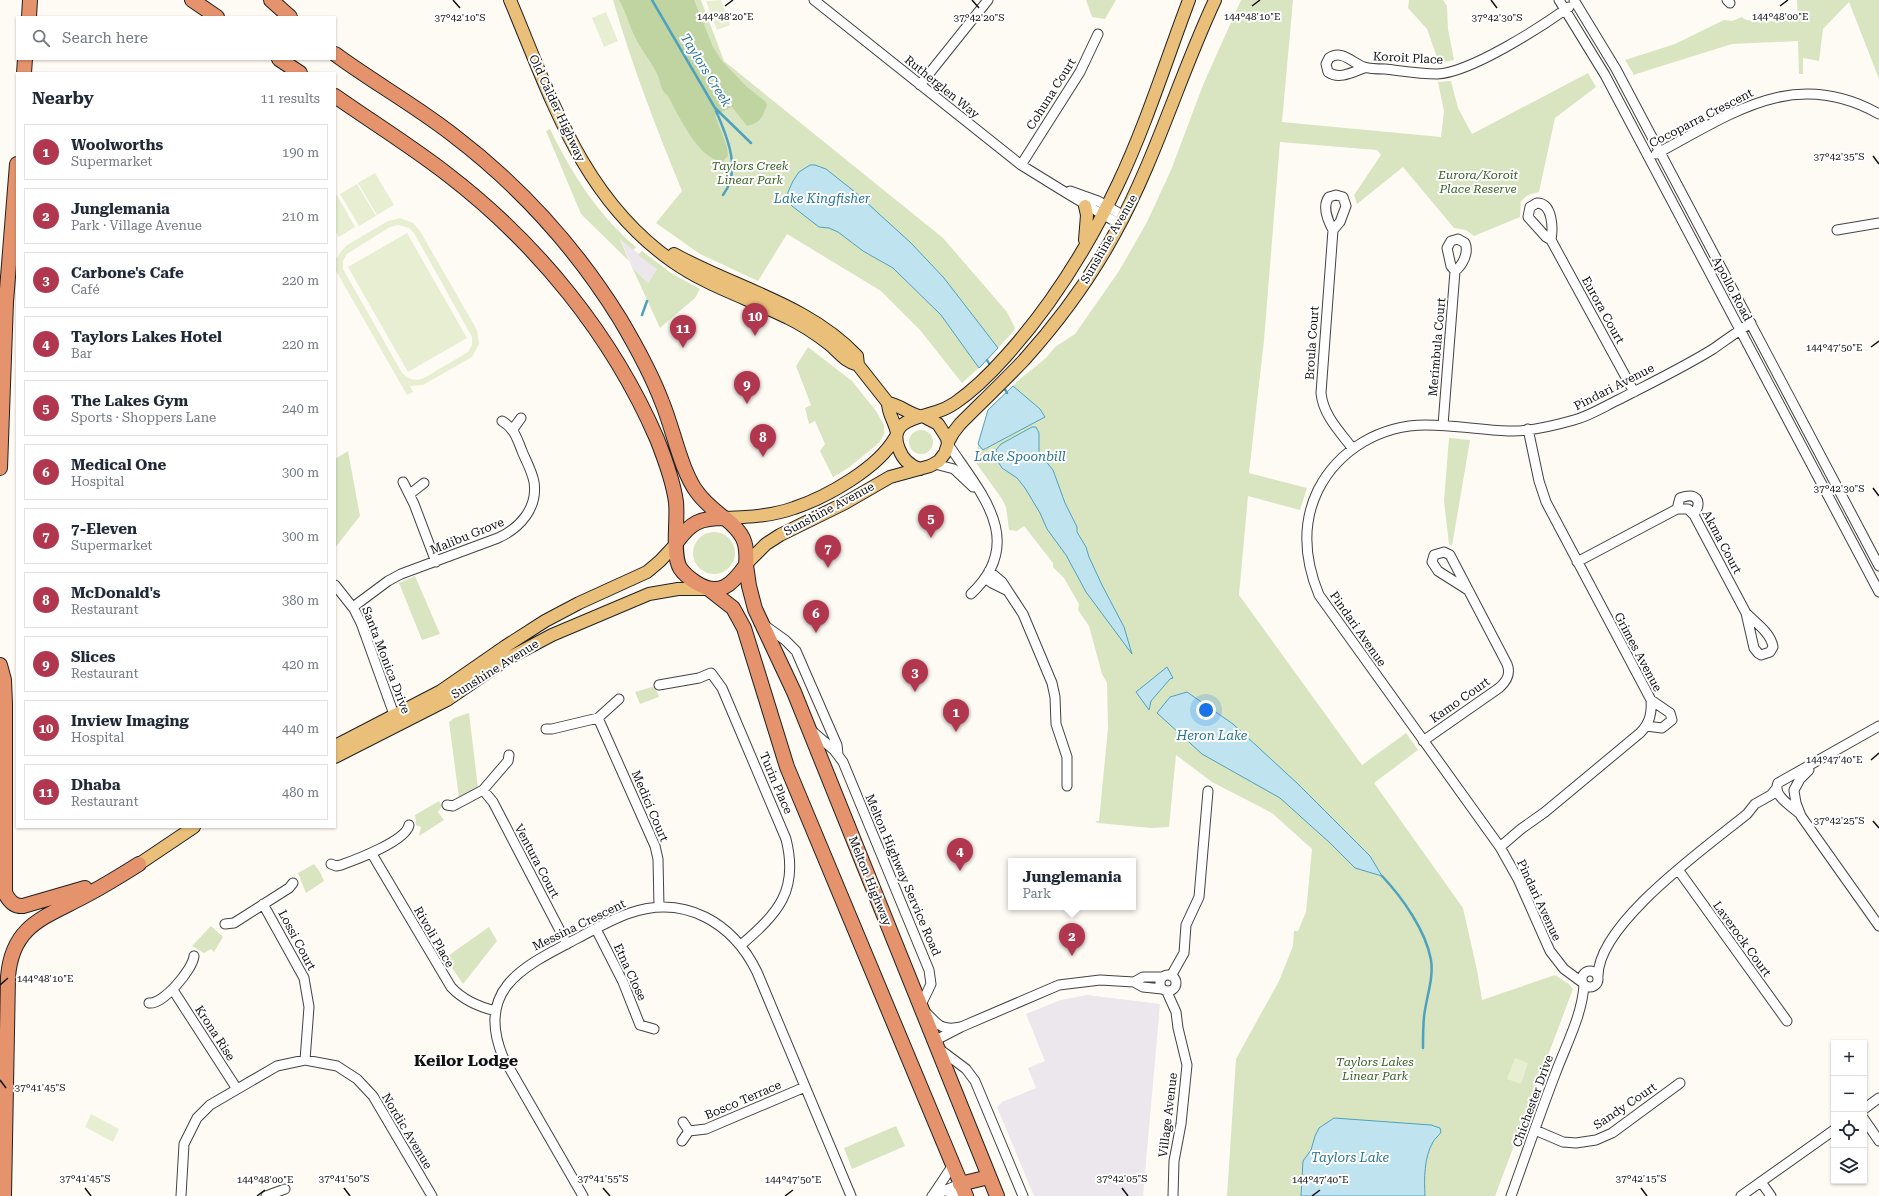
<!DOCTYPE html>
<meta charset="utf-8">
<style>
body{margin:0;font-family:"Roboto Serif",serif;background:#f6f6f7;color:#1f2937}
.controls{position:absolute;right:12px;bottom:12px;display:grid;overflow:hidden;border-radius:0px;box-shadow:0 1px 3px #0004}
.controls button{width:36px;height:36px;display:grid;place-items:center;padding:0;border:0;border-bottom:1px solid #e0e1e3;background:#fff;color:#1f2937;font:20px sans-serif}
.you{position:absolute;left:1206px;top:710px;width:14px;height:14px;margin:-10px;border:3px solid #fff;border-radius:50%;background:#1a73e8;box-shadow:0 0 0 6px #1a73e833}
.badge{display:grid;place-items:center;width:26px;height:26px;border-radius:50%;background:#b1374e;color:#fff;font-size:13px;font-weight:700}
.pin{position:absolute;translate:-50% -33px;filter:drop-shadow(0 1px 2px #0008)}
.pin::after{content:'';position:absolute;top:21px;width:14px;height:12px;background:inherit;clip-path:polygon(0 0,100% 0,50% 100%)}
.popup{position:absolute;left:1008px;top:858px;width:128px;height:52px;box-sizing:border-box;display:grid;place-content:center;border-radius:0px;background:#fff;filter:drop-shadow(0 1px 3px #0005);font-size:13px;white-space:nowrap;color:#747a83}
.popup b{font-size:15px;color:#1f2937}
.popup::after{content:'';position:absolute;left:50%;top:100%;margin-left:-8px;border:8px solid transparent;border-top-color:#fff}
.list{margin:0;padding:0;list-style:none}
h2{display:flex;justify-content:space-between;align-items:center;height:52px;margin:0;padding:0 16px;font-size:17px}
h2 small{font-size:13px;font-weight:400;color:#747a83}
.list li{display:grid;grid-template-columns:26px 1fr auto;gap:12px;align-items:center;box-sizing:border-box;height:56px;margin:0 8px 8px;padding:0 8px;border:1px solid #e0e1e3;border-radius:0px}
.list b{display:block;font-size:15px;white-space:nowrap}
.list p{margin:0;font-size:13px;white-space:nowrap;color:#747a83}
.list em{font-size:13px;font-style:normal;color:#747a83}
.icon{flex:none;width:22px;height:22px;fill:none;stroke:currentColor;stroke-width:2;stroke-linecap:round;stroke-linejoin:round}
.map{position:relative;flex:none;width:1879px;height:1196px;overflow:hidden}
.search{position:absolute;background:#fff;box-shadow:0 1px 3px #0004;left:16px;top:16px;width:320px;height:44px;display:flex;align-items:center;gap:10px;box-sizing:border-box;padding:0 14px;border-radius:0px;color:#747a83;font-size:15px}
.panel{position:absolute;background:#fff;box-shadow:0 1px 3px #0004;left:16px;top:72px;width:320px;height:756px;border-radius:0px}
.map>svg:first-child{display:block}
</style>
<div class="map">
<svg width="1879" height="1196" viewBox="0 0 1879 1196">
<rect width="100%" height="100%" fill="#fefbf5"/>
<path fill="#ece6ed" d="M620,238L657,269L648,283L632,267Z
M1087,995L1160,1004L1143,1196H1034L997,1107L1002,1102L1036,1088L1028,1068L1045,1061L1026,1014L1061,1000Z"/>
<path fill="#d9e5c1" d="M613,0H701L724,61L943,238L1007,312L1015,328L1012,333L983,364L962,383L920,330L881,291L787,234L758,281L700,254L656,223L682,191C656,128 632,65 613,0Z
M1086,0H1116L1105,19L1092,17Z
M1241,0H1293L1282,122L1441,137L1444,111L1438,82L1451,81L1458,108L1472,134L1588,73L1596,87L1555,118L1539,192L1528,195L1521,201L1520,217L1474,236L1466,230L1454,228L1403,167L1357,204L1354,195L1381,155L1377,150L1280,142L1264,340L1249,473L1307,488L1300,510L1248,496L1239,595L1362,765L1406,733L1418,750L1374,783L1463,908L1477,970L1482,1000L1555,975L1569,984L1573,989L1495,1196H1227L1236,1059L1279,981L1293,946L1294,931H1298L1306,912L1312,849L1272,813L1212,782L1176,755L1169,827L1151,828L1098,823L1095,821H1099L1108,728L1107,683L1102,674L1089,626L1078,610L1079,604L1064,578L1053,567V563L1024,526L1017,531L1009,530L1006,507L1002,499L974,460L988,410L1020,379L1046,358L1055,347L1075,334L1119,271L1147,222L1171,170L1203,85Z
M1409,0H1443L1447,6L1448,29L1454,60L1439,63L1427,29L1408,8Z
M1797,0H1879V79L1849,2L1823,29L1819,61L1803,58V74H1799L1798,41L1732,44L1633,75V73L1625,60L1675,44L1724,20L1732,21L1742,17C1749,25 1787,20 1798,19Z
M550,129C572,174 598,215 636,247L633,250L620,239L629,261L581,214L546,131Z
M642,251L671,273L700,289L695,298L660,328L632,267L648,283L657,269L638,255Z
M808,347L852,381L876,411L884,425V434L879,443L848,468L833,477L820,451L825,444L815,421L809,424L805,408L811,405L796,366Z
M909 442a12 12 0 1 1 24 0a12 12 0 1 1-24 0Z
M1449,438L1470,440L1452,546L1449,544L1444,501Z
M348,451L360,516L335,548V459Z
M693 553a21 21 0 1 1 42 0a21 21 0 1 1-42 0Z
M415,576L440,634L422,640L399,583Z
M655,686L659,697L640,704L635,692Z
M469,713L478,788L459,798L449,722L454,718Z
M439,801L442,806L438,812L444,820L419,836L421,827L416,825L415,815Z
M314,864L320,872L324,881L306,893L298,873Z
M211,926L223,937L214,952L211,949L204,953L192,946Z
M489,927L497,941L463,984L445,958Z
M896,1126L905,1146L852,1169L844,1148Z"/>
<path fill="#c0d4a2" d="M619,0H694L713,47L722,61L747,87L765,101L767,105C762,117 762,122 747,126L732,107L715,115L727,147L728,156L723,161C699,161 679,116 669,98C668,95 665,94 663,91C660,86 660,79 657,74C651,61 641,50 635,37C629,25 626,12 619,0Z"/>
<path fill="#e8eed2" fill-rule="evenodd" d="M721,0L730,25L717,30L706,1Z
M606,12L618,41L604,47L592,18Z
M375,173L394,205L377,215L358,183Z
M357,184L376,216L359,226L340,194Z
M337,195L355,227L339,237L335,231V196Z
M400,218L413,223L420,231L477,330L479,344L472,357L423,385L410,386L413,392L407,395L335,269V256L337,258L341,251L347,245L388,221ZM398,225L409,228L414,233L472,337V345L468,352L424,378C416,381 409,380 402,373L343,269V261L347,254L390,227Z
M407,233L467,338L408,372L348,267Z
M1515,1058L1528,1063L1521,1084L1507,1079Z
M91,1114L119,1129L113,1142L85,1127Z"/>
<path fill="#bfe4f0" stroke="#4ea1bf" d="M810,165H815L826,169L855,192L911,243L944,278L998,348L979,368L941,315L893,268L863,251L838,232L829,228L819,227L792,206L788,200V192L793,181L799,172Z
M1013,386L1040,409L1045,417L983,450L978,444L988,410Z
M1032,427H1036L1039,433V453L1053,470L1065,503L1077,527V532L1086,547L1089,557L1102,585L1124,627L1132,654L1086,592L1066,555L1047,529L1040,513L1025,488L1017,478L1002,468L997,460L996,450L1001,444Z
M1167,667L1173,678L1170,679L1151,701L1149,710L1136,692Z
M1187,692L1233,724L1298,784L1370,856L1382,876L1355,868L1330,843L1280,798L1202,754L1157,713L1170,697Z
M1334,1118L1431,1125L1440,1128L1441,1132C1439,1136 1435,1138 1433,1142C1424,1157 1424,1179 1425,1196H1301L1303,1161L1311,1150L1315,1136L1319,1128Z"/>
<g fill="none" stroke-linecap="round" stroke-linejoin="round">
<path stroke="#4ea1bf" stroke-width="2.5" d="M652,0L715,108L751,143
M716,111C727,136 742,171 723,195
M642,315L647,301
M987,360L991,367
M1003,386L1007,393
M1382,876C1402,897 1426,931 1431,960C1434,978 1426,998 1424,1017C1423,1027 1423,1038 1423,1048"/>
<g stroke="#434343" stroke-width="11">
<path id="minor" d="M814,0L1021,165C1054,185 1086,206 1120,224
M1559,0L1605,75L1879,592
M1574,0L1616,69L1879,566
M1727,0L1730,3
M1364,68C1353,72 1339,80 1328,72L1326,64L1329,58C1342,49 1352,63 1364,67C1370,69 1379,69 1385,69C1402,71 1420,74 1437,74C1470,73 1541,27 1569,7
M920,85L988,0
M1656,154C1731,114 1794,66 1879,114
M1021,165L1080,72L1098,34
M1070,191L1098,201L1124,216
M1336,195L1343,197L1346,206L1340,222L1333,230C1328,221 1322,206 1329,197Z
M1537,203C1553,203 1553,229 1551,240L1546,237L1528,217L1530,207Z
M1333,230L1321,393C1323,415 1340,432 1353,449
M1837,230L1879,223
M1551,240L1634,392
M1443,425L1455,271C1463,265 1469,252 1465,243L1458,239L1451,241L1447,248L1451,266L1455,271
M513,429L521,418
M948,444C979,491 1028,541 971,594
M935,464L954,469L973,487
M403,482L414,504L436,562
M410,494L424,483
M1677,509L1680,498C1696,492 1703,500 1694,515
M1577,562L1677,509H1688L1694,515L1746,613L1754,648L1758,653L1761,655L1770,652L1773,647C1771,633 1756,623 1746,613
M989,571L1002,582L1023,614L1052,683L1055,697L1056,724L1067,757V786
M985,578L992,583L1006,590
M335,585L354,609L361,623L396,720
M353,607L388,581L401,574L498,538C520,528 538,508 534,482C532,471 526,461 522,451C517,438 514,428 502,421
M764,625L785,640L796,651L837,745L838,754
M659,685L699,678L711,673L722,688L786,839C799,891 778,913 741,945
M598,718L655,846L658,859L659,907
M1646,726L1662,728L1672,720L1670,713L1651,700
M546,729H552L598,718L619,699
M812,731L834,750L843,762L929,970L931,984L920,1007C937,1021 937,1032 961,1027
M1423,741L1499,688C1507,681 1511,674 1507,664L1450,555L1444,552L1434,555L1432,562L1438,571L1468,590
M483,790L493,802L567,944
M1794,790L1800,779L1809,770
M1794,791L1796,803L1801,816L1879,926
M447,805L453,806L483,790L508,761L509,755
M1799,813C1791,806 1772,795 1778,783L1879,726
M1500,847L1521,829L1545,812L1640,733C1650,723 1652,713 1651,700L1546,502L1539,481L1528,429
M372,854L451,987C463,1000 479,1007 496,1011
M331,864L336,866L341,865C355,860 406,841 409,825
M1679,871L1787,1021
M263,904L304,978L309,1007L305,1060
M225,924L234,923L289,888L293,883
M596,929L623,982L640,1025
M1582 979a8 8 0 1 1 16 0a8 8 0 1 1-16 0Z
M1160 983a8 8 0 1 1 16 0a8 8 0 1 1-16 0Z
M1171,976L1184,953L1186,925L1199,897L1208,791
M1598,976C1598,923 1708,846 1747,814L1755,804L1771,795L1776,789
M1134,982L1143,977H1162
M1583,983L1564,969L1550,951L1518,879L1500,847L1319,595C1305,561 1301,525 1318,490C1339,449 1381,425 1426,425C1454,425 1481,430 1508,431C1529,432 1553,426 1574,420C1590,416 1605,406 1620,399C1651,383 1684,367 1713,349C1726,340 1738,331 1751,323
M173,990L237,1089
M1167,992L1176,1012L1178,1028L1187,1065L1181,1124L1174,1161L1173,1196
M149,1003C163,1005 193,969 194,956
M640,1025L654,1029
M934,1041L961,1027L1059,985L1100,980L1134,982L1143,987L1162,989
M938,1048L966,1069L975,1081L1023,1196
M1864,1109L1879,1098
M1864,1119L1879,1141
M1535,1130L1563,1142L1576,1143L1596,1140L1612,1133L1680,1083
M689,1131L706,1129L805,1087
M682,1141L689,1131L683,1122
M1761,1182L1771,1196
M933,1195L953,1165
M181,1196L184,1144L197,1118L210,1105L277,1066L305,1060L337,1066L357,1079L373,1096L432,1196
M266,1196L285,1189
M583,1196L503,1057C474,987 527,965 578,938C595,929 612,919 630,913C685,894 733,923 757,972L851,1196
M932,1196L960,1184
M950,1196L963,1190
M1511,1196C1526,1155 1540,1113 1556,1072C1567,1043 1582,1015 1584,985
M1741,1196L1834,1130"/>
</g>
<g stroke="#212121" stroke-width="14">
<path id="major" d="M510,0C551,97 581,197 672,261C707,286 750,299 788,318C803,325 816,334 829,344C839,352 845,362 858,365
M1085,240L1087,215L1085,206
M674,254C735,288 808,304 857,356L858,365L888,403C888,414 895,422 897,433
M888,403C899,405 908,413 919,416
M948,442L953,433L960,424C981,403 1003,382 1024,360C1059,321 1090,279 1115,233C1156,158 1179,77 1215,0
M920,469C910,466 903,460 899,449C887,421 917,418 936,412C943,410 949,407 955,403C974,390 991,373 1006,356C1051,306 1089,245 1118,184C1146,125 1166,61 1189,0
M725,518C748,517 772,516 794,508C827,497 878,468 895,438
M746,564L766,544L780,535L845,503L890,477L930,466L939,461L945,453L948,444L947,438L938,424L923,416
M335,746L441,691L506,646L545,621L579,603L647,572L660,561L676,544
M335,757L447,700L507,659L552,635L649,594L678,589H707
M139,864L194,827"/>
</g>
<g stroke="#212121" stroke-width="16">
<path id="highway" d="M192,0L217,17
M271,0L290,17
M29,17L30,0
M335,54C373,82 416,106 453,135C520,186 576,248 620,319C636,346 651,373 662,402C673,428 681,471 697,492C704,502 714,510 724,518
M279,59L300,73
M24,73L25,59
M335,96C372,122 411,146 447,174C537,243 612,335 657,439C665,459 673,480 676,502C678,520 672,554 680,568C684,574 689,578 695,582C719,598 732,585 746,565C748,542 743,533 725,518C700,518 691,522 676,543
M0,468L6,302L17,164
M746,565L749,586L755,609L794,692L997,1196
M710,590L733,608L744,628L787,767L966,1196
M0,665L4,680L5,703V893C9,901 14,907 23,906L85,888
M960,1184L989,1177
M4,1196L8,977C12,926 43,918 83,897C102,887 120,876 139,864"/>
</g>
<use href="#minor" stroke="#fff" stroke-width="9"/>
<use href="#major" stroke="#e9bf79" stroke-width="12"/>
<use href="#highway" stroke="#e4936d" stroke-width="14"/>
</g>
<path fill="none" stroke="#101010" stroke-width="1.5" d="M453,0L460,8M972,0L979,8M1491,0L1497,8M725,6L733,0M1252,6L1260,0M1780,6L1788,0M1873,156L1879,164M1871,347L1879,341M1873,488L1879,496M1871,760L1879,753M1873,821L1879,828M0,985L8,978M0,1080L6,1088M85,1188L91,1196M344,1188L350,1196M603,1188L610,1196M1122,1188L1128,1196M1641,1188L1647,1196M257,1196L265,1190M785,1196L793,1190M1312,1196L1320,1190"/>
<g text-anchor="middle" dominant-baseline="central" stroke-width="4" stroke-linejoin="round" paint-order="stroke">
<g font-size="12" fill="#101010" stroke="#fff">
<text transform="translate(1408 58) rotate(3)">Koroit Place</text>
<text transform="translate(942 87) rotate(39)">Rutherglen Way</text>
<text transform="translate(1051 94) rotate(-58)">Cohuna Court</text>
<text transform="translate(557 108) rotate(65)">Old Calder Highway</text>
<text transform="translate(1701 118) rotate(-27)">Cocoparra Crescent</text>
<text transform="translate(1109 239) rotate(-60)">Sunshine Avenue</text>
<text transform="translate(1732 289) rotate(62)">Apollo Road</text>
<text transform="translate(1603 310) rotate(61)">Eurora Court</text>
<text transform="translate(1312 343) rotate(-86)">Broula Court</text>
<text transform="translate(1437 347) rotate(-85)">Merimbula Court</text>
<text transform="translate(1614 387) rotate(-27)">Pindari Avenue</text>
<text transform="translate(829 509) rotate(-28)">Sunshine Avenue</text>
<text transform="translate(467 536) rotate(-22)">Malibu Grove</text>
<text transform="translate(1722 542) rotate(62)">Akma Court</text>
<text transform="translate(1358 629) rotate(55)">Pindari Avenue</text>
<text transform="translate(1638 652) rotate(62)">Grimes Avenue</text>
<text transform="translate(386 660) rotate(69)">Santa Monica Drive</text>
<text transform="translate(495 669) rotate(-32)">Sunshine Avenue</text>
<text transform="translate(1460 700) rotate(-35)">Kamo Court</text>
<text transform="translate(776 783) rotate(67)">Turin Place</text>
<text transform="translate(650 806) rotate(67)">Medici Court</text>
<text transform="translate(537 861) rotate(62)">Ventura Court</text>
<text transform="translate(903 875) rotate(67)">Melton Highway Service Road</text>
<text transform="translate(870 881) rotate(68)">Melton Highway</text>
<text transform="translate(1539 900) rotate(65)">Pindari Avenue</text>
<text transform="translate(579 925) rotate(-26)">Messina Crescent</text>
<text transform="translate(434 937) rotate(60)">Rivoli Place</text>
<text transform="translate(1742 939) rotate(54)">Laverock Court</text>
<text transform="translate(297 940) rotate(62)">Lossi Court</text>
<text transform="translate(630 972) rotate(65)">Etna Close</text>
<text transform="translate(215 1033) rotate(57)">Krona Rise</text>
<text transform="translate(743 1100) rotate(-23)">Bosco Terrace</text>
<text transform="translate(1533 1101) rotate(-70)">Chichester Drive</text>
<text transform="translate(1625 1106) rotate(-34)">Sandy Court</text>
<text transform="translate(1168 1115) rotate(-83)">Village Avenue</text>
<text transform="translate(407 1131) rotate(59)">Nordic Avenue</text>
</g>
<g font-size="12" font-style="italic" fill="#3b6127" stroke="#fff">
<text x="750" y="166">Taylors Creek<tspan x="750" dy="14">Linear Park</tspan></text>
<text x="1478" y="175">Eurora/Koroit<tspan x="1478" dy="14">Place Reserve</tspan></text>
<text x="1375" y="1062">Taylors Lakes<tspan x="1375" dy="14">Linear Park</tspan></text>
</g>
<g font-size="13" font-style="italic" fill="#277495" stroke="#fff">
<text transform="translate(706 70) rotate(58)">Taylors Creek</text>
<text x="822" y="198">Lake Kingfisher</text>
<text x="1020" y="456">Lake Spoonbill</text>
<text x="1212" y="735">Heron Lake</text>
<text x="1350" y="1157">Taylors Lake</text>
</g>
<g font-size="16" font-weight="bold" fill="#101010" stroke="#fff">
<text x="466" y="1060">Keilor Lodge</text>
</g>
</g>
<g font-size="10" text-anchor="middle" fill="#101010" stroke="#fff" stroke-width="4" stroke-linejoin="round" paint-order="stroke">
<text x="725" y="20">144°48'20"E</text>
<text x="1252" y="20">144°48'10"E</text>
<text x="1780" y="20">144°48'00"E</text>
<text x="460" y="21">37°42'10"S</text>
<text x="979" y="21">37°42'20"S</text>
<text x="1497" y="21">37°42'30"S</text>
<text x="1839" y="160">37°42'35"S</text>
<text x="1834" y="351">144°47'50"E</text>
<text x="1839" y="492">37°42'30"S</text>
<text x="1834" y="763">144°47'40"E</text>
<text x="1839" y="824">37°42'25"S</text>
<text x="45" y="982">144°48'10"E</text>
<text x="40" y="1091">37°41'45"S</text>
<text x="85" y="1182">37°41'45"S</text>
<text x="344" y="1182">37°41'50"S</text>
<text x="603" y="1182">37°41'55"S</text>
<text x="1122" y="1182">37°42'05"S</text>
<text x="1641" y="1182">37°42'15"S</text>
<text x="265" y="1183">144°48'00"E</text>
<text x="793" y="1183">144°47'50"E</text>
<text x="1320" y="1183">144°47'40"E</text>
</g>
</svg>
<div class="controls">
<button>+</button>
<button>−</button>
<button><svg class="icon" aria-label="locate" viewBox="0 0 24 24"><circle cx="12" cy="12" r="6"/><path d="M12 2v4M12 18v4M2 12h4M18 12h4"/></svg></button>
<button><svg class="icon" aria-label="layers" viewBox="0 0 24 24"><path d="M12 4l9 5-9 5-9-5zM3 14l9 5 9-5"/></svg></button>
</div>
<div class="you"></div>
<div class="pin badge" style="left:956px;top:732px">1</div>
<div class="pin badge" style="left:1072px;top:956px">2</div>
<div class="popup"><b>Junglemania</b>Park</div>
<div class="pin badge" style="left:915px;top:692px">3</div>
<div class="pin badge" style="left:960px;top:871px">4</div>
<div class="pin badge" style="left:931px;top:538px">5</div>
<div class="pin badge" style="left:816px;top:633px">6</div>
<div class="pin badge" style="left:828px;top:568px">7</div>
<div class="pin badge" style="left:763px;top:457px">8</div>
<div class="pin badge" style="left:747px;top:404px">9</div>
<div class="pin badge" style="left:755px;top:336px">10</div>
<div class="pin badge" style="left:683px;top:348px">11</div>
<div class="search"><svg class="icon" aria-label="search" viewBox="0 0 24 24"><circle cx="10" cy="10" r="6"/><path d="M15 15l6 6"/></svg>Search here</div>
<section class="panel">
<h2>Nearby<small>11 results</small></h2>
<ul class="list">
<li><span class="badge">1</span><div><b>Woolworths</b><p>Supermarket</p></div><em>190 m</em></li>
<li><span class="badge">2</span><div><b>Junglemania</b><p>Park · Village Avenue</p></div><em>210 m</em></li>
<li><span class="badge">3</span><div><b>Carbone's Cafe</b><p>Café</p></div><em>220 m</em></li>
<li><span class="badge">4</span><div><b>Taylors Lakes Hotel</b><p>Bar</p></div><em>220 m</em></li>
<li><span class="badge">5</span><div><b>The Lakes Gym</b><p>Sports · Shoppers Lane</p></div><em>240 m</em></li>
<li><span class="badge">6</span><div><b>Medical One</b><p>Hospital</p></div><em>300 m</em></li>
<li><span class="badge">7</span><div><b>7-Eleven</b><p>Supermarket</p></div><em>300 m</em></li>
<li><span class="badge">8</span><div><b>McDonald's</b><p>Restaurant</p></div><em>380 m</em></li>
<li><span class="badge">9</span><div><b>Slices</b><p>Restaurant</p></div><em>420 m</em></li>
<li><span class="badge">10</span><div><b>Inview Imaging</b><p>Hospital</p></div><em>440 m</em></li>
<li><span class="badge">11</span><div><b>Dhaba</b><p>Restaurant</p></div><em>480 m</em></li>
</ul>
</section>
</div>
